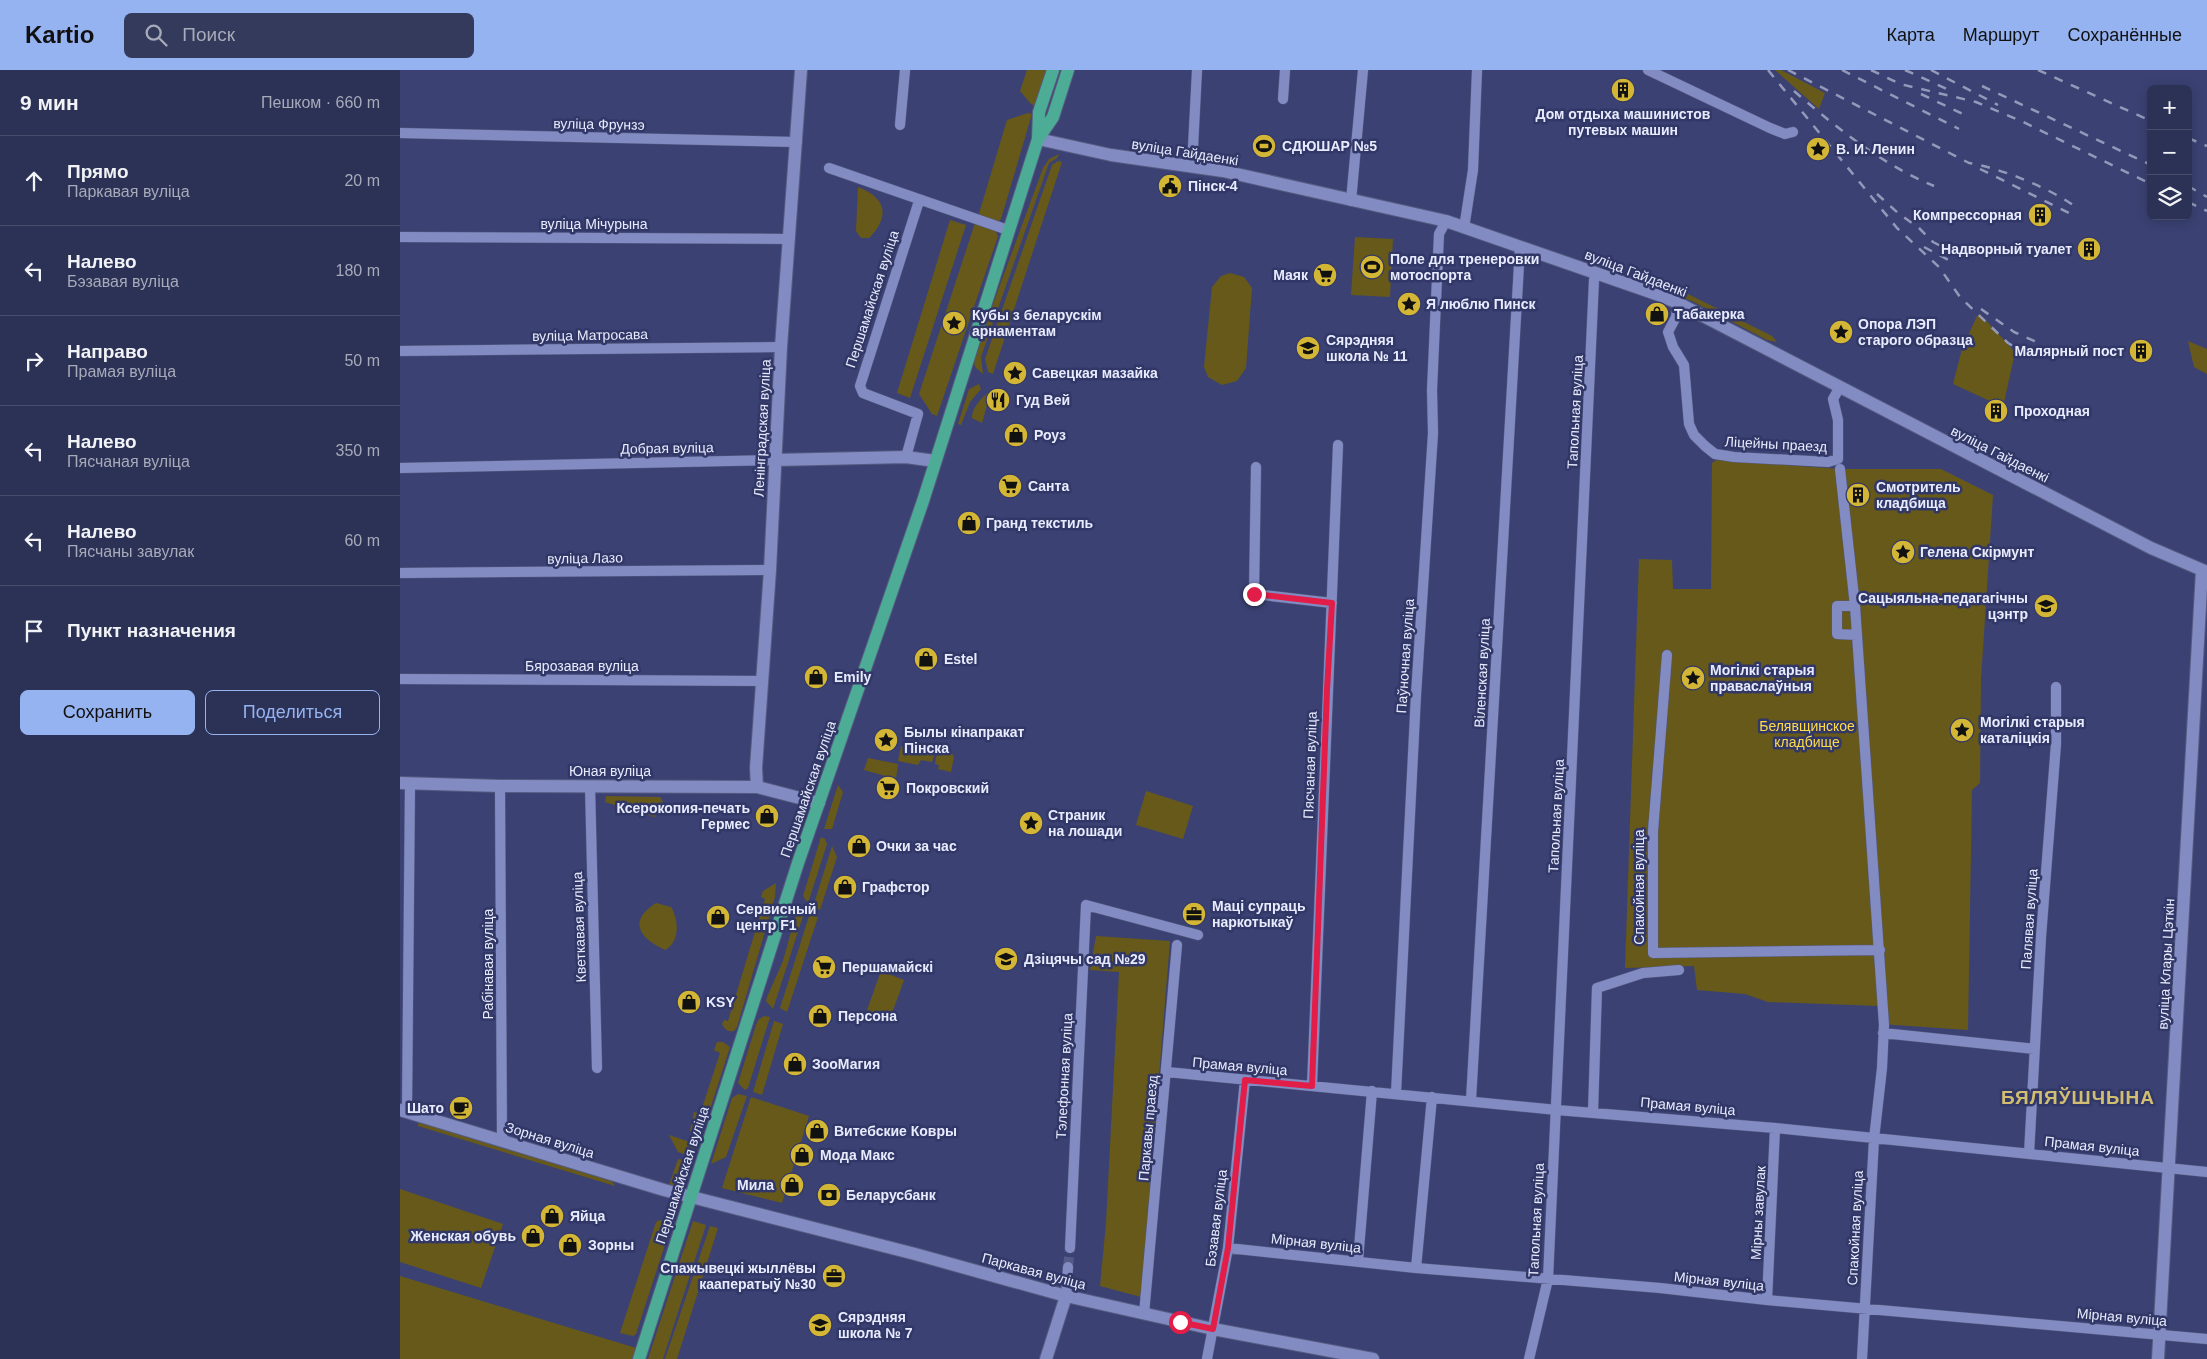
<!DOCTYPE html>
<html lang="ru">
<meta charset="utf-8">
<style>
body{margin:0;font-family:Arial,sans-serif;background:#343a5c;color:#f1f3f6}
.controls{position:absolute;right:15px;top:15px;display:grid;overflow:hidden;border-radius:8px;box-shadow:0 2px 12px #0003}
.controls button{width:45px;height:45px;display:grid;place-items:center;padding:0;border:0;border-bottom:1px solid #484d6c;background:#2c3256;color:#f1f3f6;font:25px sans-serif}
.stop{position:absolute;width:15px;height:15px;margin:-11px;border:4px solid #e11d48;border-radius:50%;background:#fff}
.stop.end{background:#e11d48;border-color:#fff;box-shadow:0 1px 5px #0008}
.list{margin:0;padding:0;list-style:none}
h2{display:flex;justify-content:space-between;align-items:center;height:65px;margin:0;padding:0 20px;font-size:21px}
h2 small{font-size:16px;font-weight:400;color:#a6aab9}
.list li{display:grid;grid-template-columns:32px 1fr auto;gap:15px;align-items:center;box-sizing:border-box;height:90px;padding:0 20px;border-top:1px solid #484d6c}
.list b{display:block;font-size:19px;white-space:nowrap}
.list p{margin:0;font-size:16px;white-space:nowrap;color:#a6aab9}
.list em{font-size:16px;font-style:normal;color:#a6aab9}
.actions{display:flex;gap:10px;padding:15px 20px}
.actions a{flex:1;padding:11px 0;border:1px solid #95b2f1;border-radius:8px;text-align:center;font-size:18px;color:#95b2f1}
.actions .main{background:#95b2f1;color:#111}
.icon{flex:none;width:28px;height:28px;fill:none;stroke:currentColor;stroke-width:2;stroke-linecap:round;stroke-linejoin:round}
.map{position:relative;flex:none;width:1807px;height:1289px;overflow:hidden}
header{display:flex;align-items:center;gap:30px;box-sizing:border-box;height:70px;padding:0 25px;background:#95b2f1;color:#111}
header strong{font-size:24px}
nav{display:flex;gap:28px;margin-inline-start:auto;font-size:18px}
.search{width:350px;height:45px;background:#343a5c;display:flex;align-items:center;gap:12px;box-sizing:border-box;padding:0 18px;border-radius:8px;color:#a6aab9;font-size:19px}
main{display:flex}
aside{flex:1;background:#2c3256}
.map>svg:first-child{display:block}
</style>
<header>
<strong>Kartio</strong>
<div class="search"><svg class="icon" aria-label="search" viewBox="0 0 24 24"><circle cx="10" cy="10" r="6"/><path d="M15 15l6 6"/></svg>Поиск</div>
<nav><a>Карта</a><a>Маршрут</a><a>Сохранённые</a></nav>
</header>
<main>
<aside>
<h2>9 мин<small>Пешком · 660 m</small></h2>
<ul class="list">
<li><svg class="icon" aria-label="ahead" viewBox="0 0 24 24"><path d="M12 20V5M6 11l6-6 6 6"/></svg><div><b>Прямо</b><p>Паркавая вуліца</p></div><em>20 m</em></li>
<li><svg class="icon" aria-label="left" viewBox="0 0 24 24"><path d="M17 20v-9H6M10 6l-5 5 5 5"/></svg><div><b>Налево</b><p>Бэзавая вуліца</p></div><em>180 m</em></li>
<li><svg class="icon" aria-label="right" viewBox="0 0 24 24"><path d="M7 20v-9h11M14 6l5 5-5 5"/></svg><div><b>Направо</b><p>Прамая вуліца</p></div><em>50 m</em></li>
<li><svg class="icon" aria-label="left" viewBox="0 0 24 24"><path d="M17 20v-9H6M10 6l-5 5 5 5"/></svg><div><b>Налево</b><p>Пясчаная вуліца</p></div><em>350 m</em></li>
<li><svg class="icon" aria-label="left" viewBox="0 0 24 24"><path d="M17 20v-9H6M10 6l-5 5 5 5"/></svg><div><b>Налево</b><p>Пясчаны завулак</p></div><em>60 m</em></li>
<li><svg class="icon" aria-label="arrive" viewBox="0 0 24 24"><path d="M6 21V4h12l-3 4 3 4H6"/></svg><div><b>Пункт назначения</b></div></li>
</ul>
<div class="actions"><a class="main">Сохранить</a><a>Поделиться</a></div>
</aside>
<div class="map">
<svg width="1807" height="1289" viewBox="0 0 1807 1289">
<rect width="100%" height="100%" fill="#3b4273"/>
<path fill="#675919" d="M627,0H647L635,36L631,34L620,21Z
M1375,0H1381L1425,23L1419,39Z
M628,43L632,44L601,149L598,152L578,147L607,50Z
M659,84L657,88L649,93L581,287L583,304L575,297L574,292L593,234L643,98L649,89Z
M658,91L662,92L593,304L588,302L585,289L652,95Z
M458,117C487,128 490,147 469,168H461L456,161Z
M550,150L566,155L510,328L497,323Z
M575,153L595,160L598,166L537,346L532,344L519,324Z
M955,167L993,169L990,227L951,225Z
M830,203L844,207L852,218L846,298L837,311L822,315L808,307L804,297L812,217L821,206Z
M1281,223L1288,224L1372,266L1377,272L1367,270L1292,231L1283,228Z
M1580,244L1615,282L1603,337L1553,314L1562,279L1577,246Z
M1788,271L1807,279V304L1794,297Z
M579,314L581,319L570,332L561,355L558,354L569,319Z
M591,321L582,353L572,348C572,337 583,326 591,321Z
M1316,390L1440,399H1541L1593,425L1581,609L1580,713L1572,720L1568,960L1480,954L1479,936L1368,932L1345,924L1297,920L1294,896L1225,898L1239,489L1272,490L1273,519H1311L1312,393Z
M501,676L535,681L532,692L521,690L518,695L498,691Z
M538,678L550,680L554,687L551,702L538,699L539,695L535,694Z
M468,688L498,694L496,709L464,700Z
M438,715L443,722L432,759H424Z
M746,721L793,736L783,769L736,755Z
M206,726L260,727L263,732L255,747L205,732Z
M421,767L425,769L427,774L408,833L403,826Z
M432,776L437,787L420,840L413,837Z
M376,813L375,827L337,957L334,961C328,962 325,960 322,954L324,950L328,951L365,829L361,827L363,821Z
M256,833L271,837C279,850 280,872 265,880C240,869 227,851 256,833Z
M404,843L373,939L366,931L367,927L383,891L395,847Z
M412,845L418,847L387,942L380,938L409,846Z
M696,866L770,871L741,1227L700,1216L706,1153L719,902L690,900Z
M481,901L504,910L490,949L467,940Z
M364,946L370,947L348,1018L345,1020L338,1013L356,955L358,950Z
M374,951L383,954L362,1025L353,1022Z
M317,972H323L330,977L303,1061L299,1064L290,1061L294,1042L300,1044L320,983L314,980Z
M338,1024L347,1026L326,1087L311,1094L332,1028Z
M351,1027L409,1046L382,1133L322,1118Z
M19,1050L211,1110L215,1116L18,1056Z
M269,1065L293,1073L295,1077L292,1087L278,1082Z
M278,1089L290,1092L285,1112L274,1117L269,1115Z
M0,1119L103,1154L81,1218L0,1192Z
M260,1150L272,1153L236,1264L233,1266L220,1263L256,1152Z
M293,1151L306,1155L263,1289H248Z
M310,1156L318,1158L277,1289H265Z
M0,1206L236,1278L232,1289H0Z"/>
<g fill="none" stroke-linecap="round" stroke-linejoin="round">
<path stroke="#555b88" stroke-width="10" stroke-dasharray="10 5" stroke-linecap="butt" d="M668,1197L670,1178"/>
<g stroke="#565b81" stroke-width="11">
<path id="street" d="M1248,0L1370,58L1385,64L1393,62
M883,29L885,0
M500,55L505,0
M0,63L397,72
M792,97L797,0
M429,98L608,160
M951,131L963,0
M1064,158L1073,100L1077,0
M0,167L389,169
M1278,233L1276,247L1268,262L1273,277L1284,295L1289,354L1294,365L1305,376L1315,384L1334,387L1428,392L1438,389V350L1433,329L1440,317
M0,281L381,277
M506,387L518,344L463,323L460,316L519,131
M856,397L854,524L932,533
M0,398L375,390
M1440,399L1455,536L1484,955L1482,998L1474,1069L1462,1289
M0,503L370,500
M1455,536H1437V564L1457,565
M1267,585L1253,761V883L1480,880
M0,609L363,611
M100,716L102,1071
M190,716L197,998
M1483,963L1635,979
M767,1002L1157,1040L1375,1058L1807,1102
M912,1016L938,375
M996,1023L1016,625L1033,363L1032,320L1039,164L1046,151
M1071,1030L1120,177
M7,1041L10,713
M1193,1042L1197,918L1243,903L1279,900
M1629,1084L1641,867L1656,674V617
M670,1178L686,835L798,865
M828,1178L1016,1198L1260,1218L1367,1230L1807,1269
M958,1191L972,1021
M1016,1198L1032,1027
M666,1226L668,1197
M1367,1230L1375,1058
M744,1244L777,875
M807,1289L828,1178L845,1010
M1129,1289L1148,1209L1194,210L1197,203"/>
</g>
<g stroke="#565b81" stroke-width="14">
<path id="secondary" d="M638,69L711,85L823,101L1046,151L1256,224L1278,233L1751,478L1807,502
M375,390L506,387L535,391
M0,713L100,716L357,717L419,733
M357,717L356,698L370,500L381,277L401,0
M0,1040L264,1120L515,1184L666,1226L813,1259L973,1289
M646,1289L666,1226
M1758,1289L1802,500"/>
</g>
<g stroke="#565b81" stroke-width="14">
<path id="primary" d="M638,69L653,47L668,0
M239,1289L398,793L523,431L638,69L639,42L653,0"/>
</g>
<use href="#street" stroke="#828cc3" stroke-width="10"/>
<use href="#secondary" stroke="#828cc3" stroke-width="12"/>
<use href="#primary" stroke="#4dac95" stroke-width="12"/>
<path stroke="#9499ba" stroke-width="2.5" stroke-dasharray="9 9" stroke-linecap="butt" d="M1368,0L1497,158L1539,197L1560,227L1608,273L1635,289
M1388,0L1569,93C1600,98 1647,117 1673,135
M1442,0L1559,59
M1471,0L1500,14L1576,32L1621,51L1751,114
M1505,0L1551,21
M1531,0L1598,35
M1638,0L1751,51
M1582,16L1751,95
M1394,21C1437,58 1481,94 1534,116
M1521,24L1565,45
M1788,68L1807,76
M1580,99L1669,143
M1788,116L1807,127
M1477,124L1498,143L1519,158L1533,172L1558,185
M1788,132L1807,141
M1524,177L1554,193
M1581,239L1614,262L1641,274"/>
</g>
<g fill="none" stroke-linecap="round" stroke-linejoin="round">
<path stroke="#e11d48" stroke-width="6" d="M780,1252L813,1259L828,1178L845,1010L912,1016L927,620L932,533L854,524"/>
</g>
<defs>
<g id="building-disc" transform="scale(1.25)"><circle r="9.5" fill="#d3b635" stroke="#313767"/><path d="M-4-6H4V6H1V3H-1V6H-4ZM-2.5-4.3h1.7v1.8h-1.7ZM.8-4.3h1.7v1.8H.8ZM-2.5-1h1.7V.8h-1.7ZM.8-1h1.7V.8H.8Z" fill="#111"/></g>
<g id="stadium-disc" transform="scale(1.25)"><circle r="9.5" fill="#d3b635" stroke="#313767"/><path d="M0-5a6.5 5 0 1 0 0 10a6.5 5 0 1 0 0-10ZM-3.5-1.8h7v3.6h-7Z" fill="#111"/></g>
<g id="sight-disc" transform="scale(1.25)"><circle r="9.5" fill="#d3b635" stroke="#313767"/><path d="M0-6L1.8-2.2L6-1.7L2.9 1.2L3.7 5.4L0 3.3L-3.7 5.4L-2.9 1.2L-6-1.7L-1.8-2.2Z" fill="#111"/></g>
<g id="civic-disc" transform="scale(1.25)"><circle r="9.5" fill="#d3b635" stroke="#313767"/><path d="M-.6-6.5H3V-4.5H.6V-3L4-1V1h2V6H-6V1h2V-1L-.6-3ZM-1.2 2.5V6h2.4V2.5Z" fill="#111"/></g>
<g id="supermarket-disc" transform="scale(1.25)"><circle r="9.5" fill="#d3b635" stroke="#313767"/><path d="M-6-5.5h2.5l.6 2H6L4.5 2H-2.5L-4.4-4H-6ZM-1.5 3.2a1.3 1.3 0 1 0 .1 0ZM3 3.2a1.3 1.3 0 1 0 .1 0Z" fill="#111"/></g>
<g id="shop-disc" transform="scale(1.25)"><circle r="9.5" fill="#d3b635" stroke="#313767"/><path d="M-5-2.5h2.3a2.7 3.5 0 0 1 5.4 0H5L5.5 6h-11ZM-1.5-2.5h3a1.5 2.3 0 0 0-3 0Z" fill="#111"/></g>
<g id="school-disc" transform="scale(1.25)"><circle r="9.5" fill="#d3b635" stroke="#313767"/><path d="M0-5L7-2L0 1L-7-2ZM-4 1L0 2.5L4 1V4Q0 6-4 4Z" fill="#111"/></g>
<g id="restaurant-disc" transform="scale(1.25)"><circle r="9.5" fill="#d3b635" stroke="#313767"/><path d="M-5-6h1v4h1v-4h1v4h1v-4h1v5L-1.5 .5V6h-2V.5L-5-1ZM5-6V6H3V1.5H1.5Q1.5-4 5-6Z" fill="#111"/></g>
<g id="office-disc" transform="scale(1.25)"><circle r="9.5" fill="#d3b635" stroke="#313767"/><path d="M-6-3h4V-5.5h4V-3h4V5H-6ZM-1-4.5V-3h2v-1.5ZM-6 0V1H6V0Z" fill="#111"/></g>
<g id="cafe-disc" transform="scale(1.25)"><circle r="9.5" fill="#d3b635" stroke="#313767"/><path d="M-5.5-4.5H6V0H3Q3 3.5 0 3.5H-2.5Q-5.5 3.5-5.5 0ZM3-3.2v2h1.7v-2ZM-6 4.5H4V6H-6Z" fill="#111"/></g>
<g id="bank-disc" transform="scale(1.25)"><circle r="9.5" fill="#d3b635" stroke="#313767"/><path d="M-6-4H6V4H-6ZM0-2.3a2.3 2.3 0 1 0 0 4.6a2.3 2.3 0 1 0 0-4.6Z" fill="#111"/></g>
</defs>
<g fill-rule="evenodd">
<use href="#building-disc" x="1223" y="20"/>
<use href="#stadium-disc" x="864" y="76"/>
<use href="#sight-disc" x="1418" y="79"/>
<use href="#civic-disc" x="770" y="116"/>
<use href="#building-disc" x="1640" y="145"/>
<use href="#building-disc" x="1689" y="179"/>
<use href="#stadium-disc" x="972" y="197"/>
<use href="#supermarket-disc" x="925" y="205"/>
<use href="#sight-disc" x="1009" y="234"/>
<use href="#shop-disc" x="1257" y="244"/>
<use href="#sight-disc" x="554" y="253"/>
<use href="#sight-disc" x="1441" y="262"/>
<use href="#school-disc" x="908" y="278"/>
<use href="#building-disc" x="1741" y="281"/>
<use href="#sight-disc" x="615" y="303"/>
<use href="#restaurant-disc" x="598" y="330"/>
<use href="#building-disc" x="1596" y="341"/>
<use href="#shop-disc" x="616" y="365"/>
<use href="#supermarket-disc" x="610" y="416"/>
<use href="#building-disc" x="1458" y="425"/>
<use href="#shop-disc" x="569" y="453"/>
<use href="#sight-disc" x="1503" y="482"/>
<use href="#school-disc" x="1646" y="536"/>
<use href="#shop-disc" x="526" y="589"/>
<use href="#shop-disc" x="416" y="607"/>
<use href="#sight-disc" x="1293" y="608"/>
<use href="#sight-disc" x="1562" y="660"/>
<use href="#sight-disc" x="486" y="670"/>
<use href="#supermarket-disc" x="488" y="718"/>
<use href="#shop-disc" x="367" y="746"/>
<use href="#sight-disc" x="631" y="753"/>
<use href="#shop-disc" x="459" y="776"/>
<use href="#shop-disc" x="445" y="817"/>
<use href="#office-disc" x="794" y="844"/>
<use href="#shop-disc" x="318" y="847"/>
<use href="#school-disc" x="606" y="889"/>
<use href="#supermarket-disc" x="424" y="897"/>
<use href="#shop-disc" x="289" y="932"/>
<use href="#shop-disc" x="420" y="946"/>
<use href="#shop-disc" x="395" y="994"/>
<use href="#cafe-disc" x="61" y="1038"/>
<use href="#shop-disc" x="417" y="1061"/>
<use href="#shop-disc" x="402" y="1085"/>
<use href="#shop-disc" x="392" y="1115"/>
<use href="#bank-disc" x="429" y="1125"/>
<use href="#shop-disc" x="152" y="1146"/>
<use href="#shop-disc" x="133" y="1166"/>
<use href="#shop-disc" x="170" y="1175"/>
<use href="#office-disc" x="434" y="1206"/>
<use href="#school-disc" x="420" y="1255"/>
</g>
<g text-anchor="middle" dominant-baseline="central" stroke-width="5" stroke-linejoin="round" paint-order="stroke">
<g font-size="14" font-weight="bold" fill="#e7ebfd" stroke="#313767" text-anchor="start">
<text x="1223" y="44" text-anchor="middle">Дом отдыха машинистов<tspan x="1223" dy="16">путевых машин</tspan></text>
<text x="882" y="76">СДЮШАР №5</text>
<text x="1436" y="79">В. И. Ленин</text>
<text x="788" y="116">Пінск-4</text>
<text x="1622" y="145" text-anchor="end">Компрессорная</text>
<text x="1672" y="179" text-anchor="end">Надворный туалет</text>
<text x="990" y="189">Поле для тренеровки<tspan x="990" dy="16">мотоспорта</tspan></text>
<text x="908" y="205" text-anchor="end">Маяк</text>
<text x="1026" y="234">Я люблю Пинск</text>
<text x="1274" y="244">Табакерка</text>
<text x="572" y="245">Кубы з беларускім<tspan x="572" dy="16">арнаментам</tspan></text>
<text x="1458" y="254">Опора ЛЭП<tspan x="1458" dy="16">старого образца</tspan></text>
<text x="926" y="270">Сярэдняя<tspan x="926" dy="16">школа № 11</tspan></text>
<text x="1724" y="281" text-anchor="end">Малярный пост</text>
<text x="632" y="303">Савецкая мазайка</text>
<text x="616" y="330">Гуд Вей</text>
<text x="1614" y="341">Проходная</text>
<text x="634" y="365">Роуз</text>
<text x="628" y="416">Санта</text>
<text x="1476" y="417">Смотритель<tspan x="1476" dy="16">кладбища</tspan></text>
<text x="586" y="453">Гранд текстиль</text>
<text x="1520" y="482">Гелена Скірмунт</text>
<text x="1628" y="528" text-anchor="end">Сацыяльна-педагагічны<tspan x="1628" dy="16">цэнтр</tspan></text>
<text x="544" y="589">Estel</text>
<text x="1310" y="600">Могілкі старыя<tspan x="1310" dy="16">праваслаўныя</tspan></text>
<text x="434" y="607">Emily</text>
<text x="1580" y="652">Могілкі старыя<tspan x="1580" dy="16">каталіцкія</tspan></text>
<text x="504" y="662">Былы кінапракат<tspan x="504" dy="16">Пінска</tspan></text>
<text x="506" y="718">Покровский</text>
<text x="350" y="738" text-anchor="end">Ксерокопия-печать<tspan x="350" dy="16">Гермес</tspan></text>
<text x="648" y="745">Страник<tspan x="648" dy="16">на лошади</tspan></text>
<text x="476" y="776">Очки за час</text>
<text x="462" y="817">Графстор</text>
<text x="812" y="836">Маці супраць<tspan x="812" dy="16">наркотыкаў</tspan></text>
<text x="336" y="839">Сервисный<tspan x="336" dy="16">центр F1</tspan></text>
<text x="624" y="889">Дзіцячы сад №29</text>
<text x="442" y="897">Першамайскі</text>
<text x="306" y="932">KSY</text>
<text x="438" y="946">Персона</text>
<text x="412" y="994">ЗооМагия</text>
<text x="44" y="1038" text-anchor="end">Шато</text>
<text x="434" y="1061">Витебские Ковры</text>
<text x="420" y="1085">Мода Макс</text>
<text x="374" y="1115" text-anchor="end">Мила</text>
<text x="446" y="1125">Беларусбанк</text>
<text x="170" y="1146">Яйца</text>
<text x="116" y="1166" text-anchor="end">Женская обувь</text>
<text x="188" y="1175">Зорны</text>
<text x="416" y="1198" text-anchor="end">Спажывецкі жыллёвы<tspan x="416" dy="16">кааператыў №30</tspan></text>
<text x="438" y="1247">Сярэдняя<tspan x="438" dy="16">школа № 7</tspan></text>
</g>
<g font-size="14" fill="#e7ebfd" stroke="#313767">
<text transform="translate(199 54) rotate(1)">вуліца Фрунзэ</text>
<text transform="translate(785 82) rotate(9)">вуліца Гайдаенкі</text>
<text x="194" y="154">вуліца Мічурына</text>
<text transform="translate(1236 203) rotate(21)">вуліца Гайдаенкі</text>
<text transform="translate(472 229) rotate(-72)">Першамайская вуліца</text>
<text transform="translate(190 265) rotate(-1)">вуліца Матросава</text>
<text transform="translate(1175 342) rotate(-87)">Тапольная вуліца</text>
<text transform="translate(362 358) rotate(-87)">Ленінградская вуліца</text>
<text transform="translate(1376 374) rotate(3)">Ліцейны праезд</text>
<text transform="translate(267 378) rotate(-1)">Добрая вуліца</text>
<text transform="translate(1600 384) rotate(27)">вуліца Гайдаенкі</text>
<text transform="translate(185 488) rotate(-1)">вуліца Лазо</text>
<text transform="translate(1005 586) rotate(-86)">Паўночная вуліца</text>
<text x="182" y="596">Бярозавая вуліца</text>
<text transform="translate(1082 603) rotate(-87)">Віленская вуліца</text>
<text transform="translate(910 695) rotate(-88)">Пясчаная вуліца</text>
<text x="210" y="701">Юная вуліца</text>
<text transform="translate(408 719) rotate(-71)">Першамайская вуліца</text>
<text transform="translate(1156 746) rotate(-87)">Тапольная вуліца</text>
<text transform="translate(1239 817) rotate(-90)">Спакойная вуліца</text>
<text transform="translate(1629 849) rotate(-86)">Палявая вуліца</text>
<text transform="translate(179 857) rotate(-92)">Кветкавая вуліца</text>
<text transform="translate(88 894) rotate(-90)">Рабінавая вуліца</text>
<text transform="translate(1766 894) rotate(-87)">вуліца Клары Цэткін</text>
<text transform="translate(840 996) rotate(5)">Прамая вуліца</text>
<text transform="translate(664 1006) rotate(-87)">Тэлефонная вуліца</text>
<text transform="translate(1288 1036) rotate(5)">Прамая вуліца</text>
<text transform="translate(748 1058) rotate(-85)">Паркавы праезд</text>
<text transform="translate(150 1070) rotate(17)">Зорная вуліца</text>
<text transform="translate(1692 1076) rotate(6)">Прамая вуліца</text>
<text transform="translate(282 1105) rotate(-72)">Першамайская вуліца</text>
<text transform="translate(1358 1143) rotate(-87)">Мірны завулак</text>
<text transform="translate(816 1148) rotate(-83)">Бэзавая вуліца</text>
<text transform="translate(1136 1150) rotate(-87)">Тапольная вуліца</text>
<text transform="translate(1455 1158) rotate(-87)">Спакойная вуліца</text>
<text transform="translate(916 1173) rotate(6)">Мірная вуліца</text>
<text transform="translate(634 1201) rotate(15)">Паркавая вуліца</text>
<text transform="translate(1319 1211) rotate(6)">Мірная вуліца</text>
<text transform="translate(1722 1247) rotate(5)">Мірная вуліца</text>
</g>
<g font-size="14" fill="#fedc4a" stroke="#313767">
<text x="1407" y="656">Белявщинское<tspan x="1407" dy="16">кладбище</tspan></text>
</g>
<g font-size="19" font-weight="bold" letter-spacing="1" fill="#d2be71" stroke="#313767">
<text x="1678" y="1027">БЯЛЯЎШЧЫНА</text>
</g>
</g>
</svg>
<div class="controls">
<button>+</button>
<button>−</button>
<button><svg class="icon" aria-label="layers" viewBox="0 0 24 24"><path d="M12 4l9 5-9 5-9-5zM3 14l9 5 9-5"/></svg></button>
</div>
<div class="stop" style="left:780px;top:1252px"></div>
<div class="stop end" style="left:854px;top:524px"></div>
</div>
</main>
